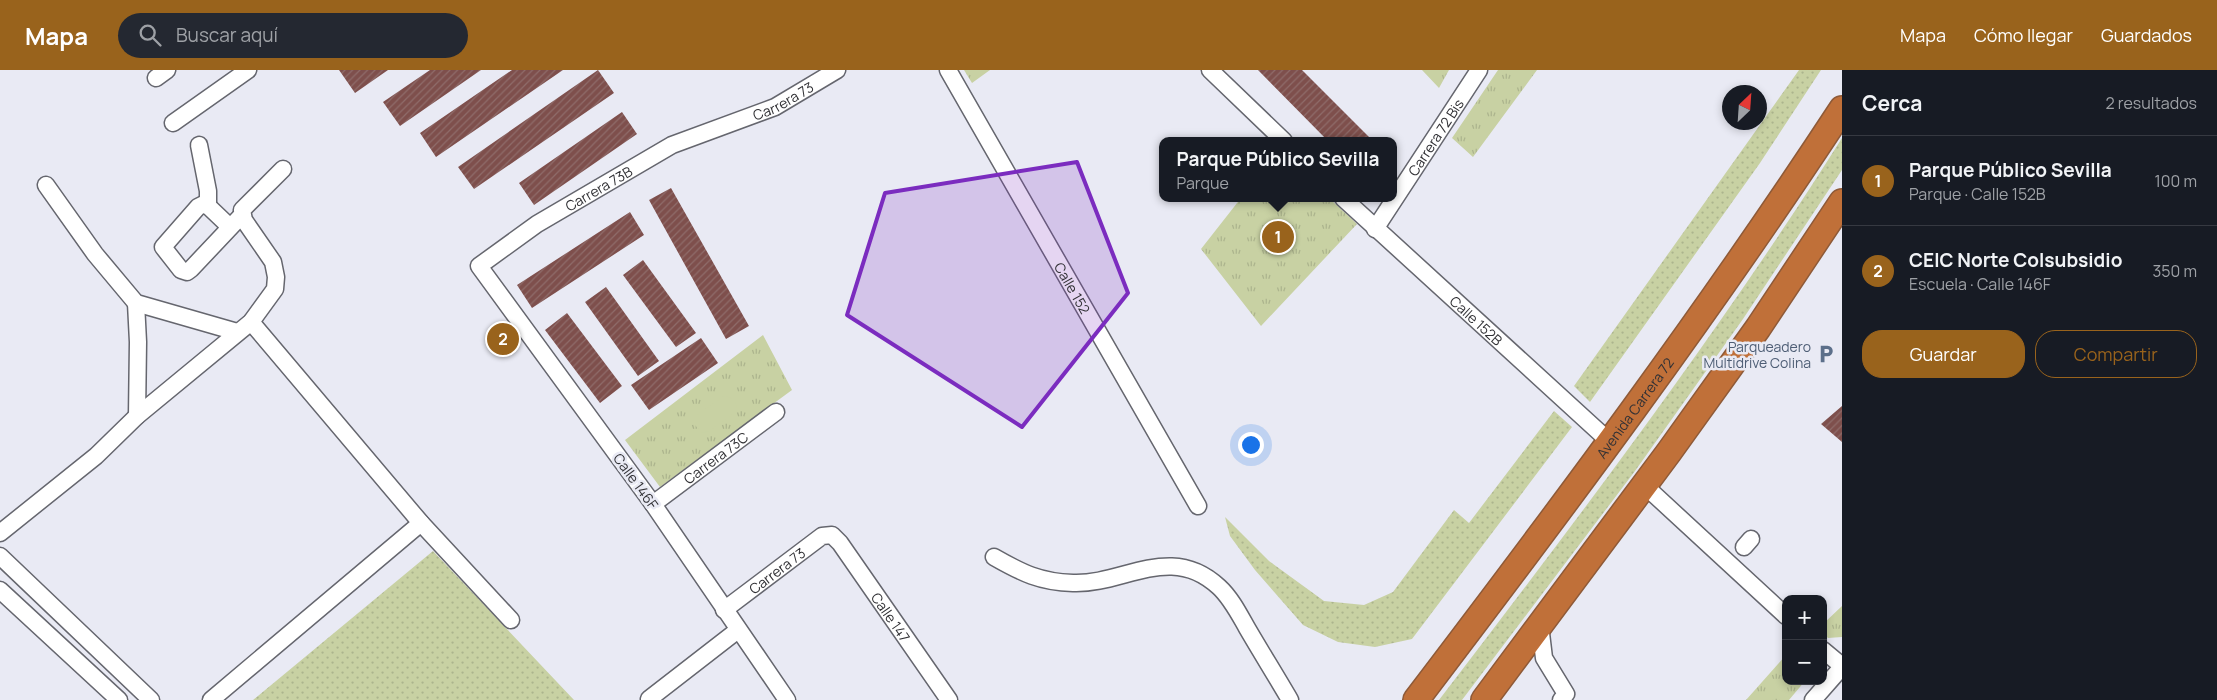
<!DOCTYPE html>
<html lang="es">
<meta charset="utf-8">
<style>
body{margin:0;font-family:Manrope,sans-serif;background:#242831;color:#f1f3f6}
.controls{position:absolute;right:15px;bottom:15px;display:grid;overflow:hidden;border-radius:10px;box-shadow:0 2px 8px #0003}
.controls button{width:45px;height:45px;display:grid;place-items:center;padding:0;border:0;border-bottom:1px solid #363941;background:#171b24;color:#f1f3f6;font:25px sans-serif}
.compass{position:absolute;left:1722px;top:15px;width:45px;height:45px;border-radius:50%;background:#171b24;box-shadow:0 2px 8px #0003;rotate:25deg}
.you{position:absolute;left:1250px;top:374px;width:18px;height:18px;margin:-12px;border:4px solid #fff;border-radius:50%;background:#1a73e8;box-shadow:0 0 0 8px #1a73e833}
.badge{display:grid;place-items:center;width:32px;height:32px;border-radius:50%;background:#99631c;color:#fff;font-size:16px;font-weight:700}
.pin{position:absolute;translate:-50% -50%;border:2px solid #fff;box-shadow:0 1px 5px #0006}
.popup{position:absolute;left:1159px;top:67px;width:238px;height:65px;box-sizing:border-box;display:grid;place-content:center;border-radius:10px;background:#171b24;filter:drop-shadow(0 1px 4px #0005);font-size:16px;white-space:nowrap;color:#9ea1a6}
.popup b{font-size:19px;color:#f1f3f6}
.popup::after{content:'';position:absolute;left:50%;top:100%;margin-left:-10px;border:10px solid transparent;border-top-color:#171b24}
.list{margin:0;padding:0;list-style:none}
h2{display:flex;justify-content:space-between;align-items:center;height:65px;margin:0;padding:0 20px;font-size:21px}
h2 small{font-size:16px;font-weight:400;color:#9ea1a6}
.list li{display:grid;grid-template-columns:32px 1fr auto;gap:15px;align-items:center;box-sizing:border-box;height:90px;padding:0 20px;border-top:1px solid #363941}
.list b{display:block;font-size:19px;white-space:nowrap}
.list p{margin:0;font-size:16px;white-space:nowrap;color:#9ea1a6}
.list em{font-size:16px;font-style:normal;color:#9ea1a6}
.actions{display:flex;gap:10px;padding:15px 20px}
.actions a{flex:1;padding:11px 0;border:1px solid #99631c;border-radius:20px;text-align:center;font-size:18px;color:#99631c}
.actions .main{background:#99631c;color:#fff}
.icon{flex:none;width:28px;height:28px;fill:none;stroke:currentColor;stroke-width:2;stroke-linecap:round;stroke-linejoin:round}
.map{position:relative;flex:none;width:1842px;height:630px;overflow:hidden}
header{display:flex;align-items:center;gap:30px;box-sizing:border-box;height:70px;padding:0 25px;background:#99631c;color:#fff}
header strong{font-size:24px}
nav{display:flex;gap:28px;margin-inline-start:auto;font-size:18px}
.search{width:350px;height:45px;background:#242831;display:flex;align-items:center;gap:12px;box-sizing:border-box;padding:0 18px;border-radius:28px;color:#9ea1a6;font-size:19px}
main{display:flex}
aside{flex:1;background:#171b24}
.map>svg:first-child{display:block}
</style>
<header>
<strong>Mapa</strong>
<div class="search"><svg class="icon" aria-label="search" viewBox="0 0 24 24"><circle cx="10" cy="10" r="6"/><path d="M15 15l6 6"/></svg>Buscar aquí</div>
<nav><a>Mapa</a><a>Cómo llegar</a><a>Guardados</a></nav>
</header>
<main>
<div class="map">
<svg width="1842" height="630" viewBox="0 0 1842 630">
<defs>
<pattern id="grass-dots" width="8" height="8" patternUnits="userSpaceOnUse" patternTransform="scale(1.25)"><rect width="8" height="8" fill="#c8d1a3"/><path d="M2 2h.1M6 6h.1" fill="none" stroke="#acb48d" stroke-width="1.8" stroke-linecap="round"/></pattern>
<pattern id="park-tufts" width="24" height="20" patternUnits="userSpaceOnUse" patternTransform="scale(1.25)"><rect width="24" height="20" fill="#c8d1a3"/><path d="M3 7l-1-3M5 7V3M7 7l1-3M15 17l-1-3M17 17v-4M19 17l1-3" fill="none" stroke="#acb48d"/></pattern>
<pattern id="building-hatch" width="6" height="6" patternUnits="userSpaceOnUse" patternTransform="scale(1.25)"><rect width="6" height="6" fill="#7e4f4c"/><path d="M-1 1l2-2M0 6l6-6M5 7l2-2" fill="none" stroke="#8f6c6a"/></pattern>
</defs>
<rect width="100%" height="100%" fill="#e9eaf4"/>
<path fill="url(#grass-dots)" d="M1799,0H1821L1760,93L1590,332L1574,316Z
M1842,68V100L1743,249L1635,401L1462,630H1439C1579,447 1719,263 1842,68Z
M1554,341L1572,357L1412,569L1375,577L1338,572L1303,555L1255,500L1230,466L1225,447L1269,491L1324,531L1364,535L1393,522L1454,440L1469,453Z
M433,481L574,630H253Z"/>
<path fill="url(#park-tufts)" d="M964,0H990L972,13Z
M1422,0H1449L1439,18Z
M1498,0H1537L1473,87L1452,68Z
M1241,128H1329L1357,154L1261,256L1201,179Z
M763,265L792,320L660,417L625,370Z
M1842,536V567L1828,568L1823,563V554Z
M1786,585V611H1805L1789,630H1746Z"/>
<path fill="#c8d1a3" d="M724,326C733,327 739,333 736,342L709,361L702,363L694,354V347Z"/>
<path fill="url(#building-hatch)" d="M339,0H388L355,23Z
M430,0H481L400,56L383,32Z
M512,0H563L436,87L420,63Z
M598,0L614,23L474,119L458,97Z
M1258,0H1302L1373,71H1328Z
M622,42L637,64L534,135L519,113Z
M671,118L749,256L726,269L649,130Z
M630,142L644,165L532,238L517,215Z
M643,190L696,263L676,277L623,205Z
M606,217L659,291L638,306L585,232Z
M567,243L622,316L600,333L545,260Z
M701,268L718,293L649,340L631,315Z
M1842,336V372L1821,354Z"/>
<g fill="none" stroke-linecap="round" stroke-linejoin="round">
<g stroke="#65666e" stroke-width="19">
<g id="minor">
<path id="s1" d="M948,0L1198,436"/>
<path d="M1210,0L1284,71"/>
<path d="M156,8L167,0"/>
<path d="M173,53L248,0"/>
<path d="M199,75L208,121V136"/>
<path d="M46,115L95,184L136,233L237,262"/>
<path id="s2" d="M1343,128L1610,372"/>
<path d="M230,157L208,136L204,134L198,137L163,177L181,200L187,202L191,199L242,145"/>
<path id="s3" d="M1375,159L1479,0"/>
<path d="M136,233L138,272L137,346"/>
<path d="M251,252L421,453L511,550"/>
<path d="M1644,415L1786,546"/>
<path id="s4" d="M653,434L776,342"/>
<path d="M0,463L96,386L137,346L251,252L275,219L276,207L273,192L244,150L242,140L283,99"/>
<path d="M1744,477L1751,469"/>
<path d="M0,486L151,630"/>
<path d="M994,487C1022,503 1040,512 1073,513C1124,515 1171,472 1219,517C1231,528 1239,544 1247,558C1261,582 1276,606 1290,630"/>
<path d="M0,520L119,630"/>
<path id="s5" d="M724,540L822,466L832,465L840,473L949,630"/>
<path d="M1540,555L1544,588L1566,624L1561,630"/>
<path d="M1823,580L1842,596"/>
<path d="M649,629L738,560"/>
<path d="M211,630L421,453"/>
<path id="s6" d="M787,630L653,434L479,196L537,154L672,75L775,37L837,0"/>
<path d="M1813,630L1842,597"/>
</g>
</g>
<g stroke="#8e5a38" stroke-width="28">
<g id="highway">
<path id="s7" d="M1416,630C1563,437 1709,242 1842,39"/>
<path d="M1484,630L1669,382L1758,258L1842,132"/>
</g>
</g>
<use href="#minor" stroke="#fff" stroke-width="16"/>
<use href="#highway" stroke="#c07039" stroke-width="25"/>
</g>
<path fill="#7b2cbf" fill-opacity="0.2" stroke="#7b2cbf" stroke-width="4" stroke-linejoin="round" d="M1077,92L1128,223L1022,357L847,245L885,123Z"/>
<defs>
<g id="parking-bare" transform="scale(1.5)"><path d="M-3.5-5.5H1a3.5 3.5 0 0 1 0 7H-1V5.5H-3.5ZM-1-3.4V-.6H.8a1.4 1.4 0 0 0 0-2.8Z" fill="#5c6f8a" stroke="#e9eaf4" stroke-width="2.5" paint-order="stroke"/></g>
</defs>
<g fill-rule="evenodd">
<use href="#parking-bare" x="1826" y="284"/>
</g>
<g text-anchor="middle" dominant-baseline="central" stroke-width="5" stroke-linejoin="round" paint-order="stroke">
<g font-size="14" fill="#313135" stroke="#e9eaf4">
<text stroke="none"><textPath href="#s6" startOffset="880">Carrera 73</textPath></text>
<text stroke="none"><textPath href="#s3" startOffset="110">Carrera 72 Bis</textPath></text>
<text stroke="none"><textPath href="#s6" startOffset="675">Carrera 73B</textPath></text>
<text stroke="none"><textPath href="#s1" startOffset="251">Calle 152</textPath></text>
<text stroke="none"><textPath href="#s2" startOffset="181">Calle 152B</textPath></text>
<text stroke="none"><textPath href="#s7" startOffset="365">Avenida Carrera 72</textPath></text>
<text stroke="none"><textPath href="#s4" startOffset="78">Carrera 73C</textPath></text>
<text transform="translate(636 411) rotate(54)">Calle 146F</text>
<text stroke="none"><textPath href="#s5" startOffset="66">Carrera 73</textPath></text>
<text stroke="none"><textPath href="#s5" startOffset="234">Calle 147</textPath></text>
</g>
<g font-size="14" fill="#4e5e75" stroke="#e9eaf4" text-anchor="end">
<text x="1811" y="276">Parqueadero<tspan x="1811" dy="16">Multidrive Colina</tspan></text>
</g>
</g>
</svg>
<div class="controls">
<button>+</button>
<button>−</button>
</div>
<svg class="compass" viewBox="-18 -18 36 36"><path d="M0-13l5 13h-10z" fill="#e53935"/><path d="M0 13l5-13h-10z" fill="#9ea1a6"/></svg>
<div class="you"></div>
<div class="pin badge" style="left:1278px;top:167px">1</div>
<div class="popup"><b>Parque Público Sevilla</b>Parque</div>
<div class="pin badge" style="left:503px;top:269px">2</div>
</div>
<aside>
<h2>Cerca<small>2 resultados</small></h2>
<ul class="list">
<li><span class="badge">1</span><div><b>Parque Público Sevilla</b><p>Parque · Calle 152B</p></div><em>100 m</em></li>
<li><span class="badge">2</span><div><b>CEIC Norte Colsubsidio</b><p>Escuela · Calle 146F</p></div><em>350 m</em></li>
</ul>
<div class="actions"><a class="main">Guardar</a><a>Compartir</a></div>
</aside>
</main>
